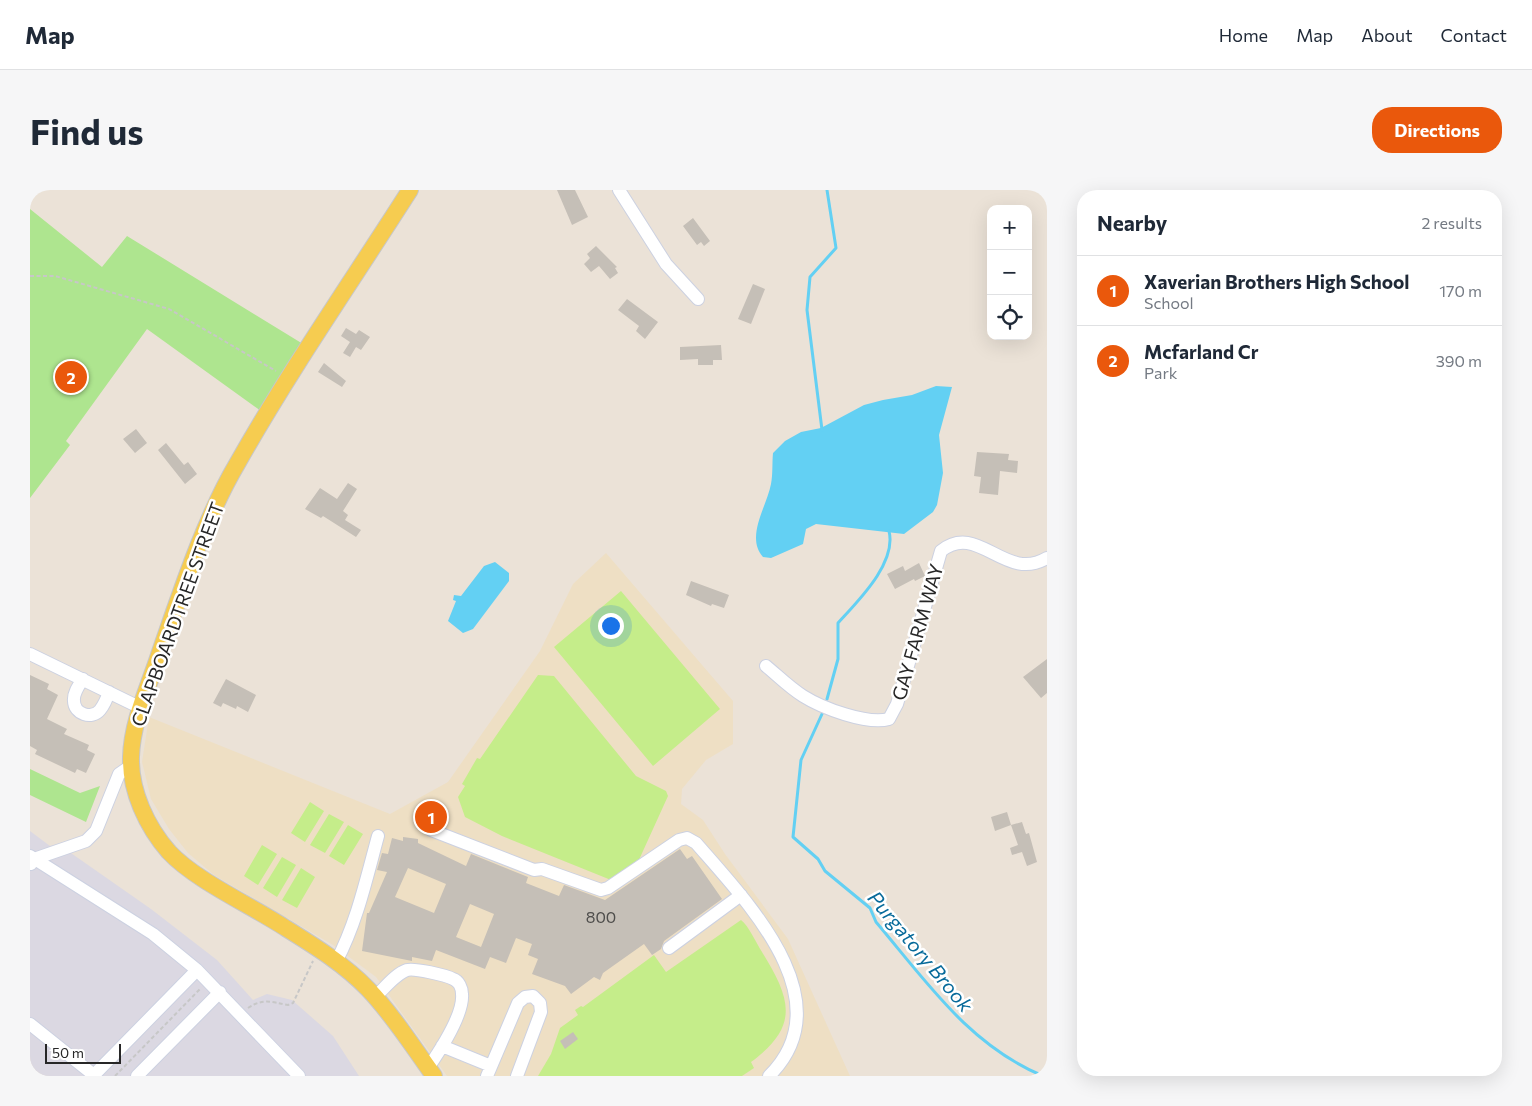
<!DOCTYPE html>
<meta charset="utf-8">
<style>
body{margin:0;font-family:Commissioner,sans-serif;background:#f6f6f7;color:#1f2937}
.controls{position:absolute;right:15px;top:15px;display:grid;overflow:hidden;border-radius:10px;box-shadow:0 5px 20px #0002}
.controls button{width:45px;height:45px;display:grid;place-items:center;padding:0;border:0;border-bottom:1px solid #e0e1e3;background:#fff;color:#1f2937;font:25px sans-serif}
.scale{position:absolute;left:15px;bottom:12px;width:76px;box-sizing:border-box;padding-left:5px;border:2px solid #272727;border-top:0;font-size:14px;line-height:18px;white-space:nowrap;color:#272727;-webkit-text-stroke:4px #fff;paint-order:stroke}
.you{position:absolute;left:580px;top:435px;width:18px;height:18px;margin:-12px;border:4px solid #fff;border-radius:50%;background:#1a73e8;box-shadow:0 0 0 8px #1a73e833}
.badge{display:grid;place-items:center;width:32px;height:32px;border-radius:50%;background:#ea580c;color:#fff;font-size:16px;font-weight:700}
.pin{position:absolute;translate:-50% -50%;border:2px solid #fff;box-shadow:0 1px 5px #0006}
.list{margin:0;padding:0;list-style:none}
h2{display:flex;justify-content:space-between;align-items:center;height:65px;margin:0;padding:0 20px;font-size:21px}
h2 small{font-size:16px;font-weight:400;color:#747a83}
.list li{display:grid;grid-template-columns:32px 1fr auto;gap:15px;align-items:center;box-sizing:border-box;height:70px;padding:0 20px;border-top:1px solid #e0e1e3}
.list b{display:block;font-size:19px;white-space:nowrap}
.list p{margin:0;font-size:16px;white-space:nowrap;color:#747a83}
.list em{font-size:16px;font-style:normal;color:#747a83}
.icon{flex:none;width:28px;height:28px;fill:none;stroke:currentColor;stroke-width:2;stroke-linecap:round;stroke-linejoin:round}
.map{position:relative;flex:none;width:1017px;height:886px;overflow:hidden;border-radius:20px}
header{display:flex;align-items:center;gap:30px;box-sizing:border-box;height:70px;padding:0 25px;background:#fff;border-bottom:1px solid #e0e1e3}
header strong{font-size:24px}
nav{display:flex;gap:28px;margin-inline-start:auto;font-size:18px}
.intro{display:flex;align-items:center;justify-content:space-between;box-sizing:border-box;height:120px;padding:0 30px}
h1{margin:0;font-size:35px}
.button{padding:12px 22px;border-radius:20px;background:#ea580c;color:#fff;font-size:18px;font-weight:700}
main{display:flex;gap:30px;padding:0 30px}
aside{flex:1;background:#fff;border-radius:20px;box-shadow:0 5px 20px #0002}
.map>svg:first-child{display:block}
</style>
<header>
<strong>Map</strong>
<nav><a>Home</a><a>Map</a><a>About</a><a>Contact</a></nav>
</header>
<div class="intro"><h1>Find us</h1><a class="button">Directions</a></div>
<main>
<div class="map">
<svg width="1017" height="886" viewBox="0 0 1017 886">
<rect width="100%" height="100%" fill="#ebe2d7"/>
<path fill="#dbd8e2" d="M0,641L20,656L28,654L121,719L187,770L223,810L237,804L262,810L303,846L329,886H0Z"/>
<path fill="#eedfc4" d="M576,363L703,511V554L676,570L652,599L651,614L673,630L695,664L758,749L820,886H417L346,787L303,755L184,685L158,663L139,639L121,609L112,572L119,527L360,624L418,592L510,461L543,394Z"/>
<path fill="#aee58f" d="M0,19L72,77L97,46L273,154L231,221L117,139L36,251L40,255L0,308Z
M0,579L50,603L70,596L56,632L0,605Z"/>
<path fill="#c5ed8a" d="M591,401L690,519L623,576L524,457Z
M508,485L524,486L606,586L636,601L638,606L608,672L581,690L472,646L435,627L428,607L435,596L432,594L447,568L450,569Z
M280,612L294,621L275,652L261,643Z
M299,624L314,632L295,663L280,655Z
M318,635L333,644L314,675L299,666Z
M232,655L247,664L228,695L214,686Z
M252,667L266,675L247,707L233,698Z
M271,678L285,687L267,718L252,710Z
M711,730C719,736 726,753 732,762C761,809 770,836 721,872L724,878L712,886H508L521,864L530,838L548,825L545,820L551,816L553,817L624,765L636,782Z"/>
<path fill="#63d0f3" d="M906,196L922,197L909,245L913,283L907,315L903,322L874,344L786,334L776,339L773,354L741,368L733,367C715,347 737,316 741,294C743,284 742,273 743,263L755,251L771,242L791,238L834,215L853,210L882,205Z
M465,372L479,383V391L443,439L433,443L418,431L426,411L423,410L424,405L431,406L454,376Z"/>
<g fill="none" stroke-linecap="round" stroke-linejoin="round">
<path stroke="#63d0f3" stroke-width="3" d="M792,240L777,120L780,87L806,58L797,0
M797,509L808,469V433C828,411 867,373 859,341
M792,524L771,570L763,647L788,669L795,681L840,718L846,732C896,791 939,855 1013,886"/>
</g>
<path fill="#c5bfb7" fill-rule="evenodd" d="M527,0H545L558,27L542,35Z
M663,28L680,51L674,56L671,52L667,55L653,36Z
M566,56L587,77L585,78L588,83L580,89L569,76L561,82L554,74L560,68L557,64Z
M723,94L735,99L721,134L708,129Z
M597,109L628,132L615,149L606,141L609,136L588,120Z
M316,138L326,144L329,140L340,147L331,160L326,157L320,167L313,163L320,152L311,146Z
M691,155L692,170H683V175H668V169L650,170V157Z
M294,173L316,191L312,197L288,182Z
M106,239L117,253L105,263L93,249Z
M136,253L154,275L158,272L167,284L155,294L128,260Z
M947,262L979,264L978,270L988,271L987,283L970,281L968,305L949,303L951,287L944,286Z
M318,293L327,299L313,321L318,325L315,330L331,340L326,347L293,326L291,328L275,319L290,298L307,309Z
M889,373L895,386L885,391L884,389L865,399L857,384L873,376L875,381Z
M661,391L699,405L694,418L682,414L681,416L656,405Z
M1017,469V503L1011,508L993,487Z
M0,485L19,494L17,499L28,505L17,529L37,539L34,544L59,555L57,560L65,564L56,583L47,579L45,583L5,564L7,560L0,556Z
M196,489L226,505L218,522L207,516L206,519L193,513L191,517L183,513Z
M977,622L981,635L992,632L996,644L999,643L1007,672L997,676L992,662L982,665L980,658L988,655L981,635L965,641L961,627Z
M373,647L388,649V653L436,676L441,664L498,687L496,693L529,706L534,695L575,710L650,659L657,669L662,666L692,709L634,751L631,759L622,765L614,754L573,783L570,790L564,787L541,804L535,796L502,784L508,769L498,765L502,754L486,748L476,773L460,767L455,779L406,760L402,771L382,767V771L332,761L337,723H339L357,682L347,680L352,663L358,664L362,648L373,651ZM378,678L416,694L404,723L365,707ZM440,714L464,724L451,757L426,747Z
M543,842L548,849L535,859L530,851Z"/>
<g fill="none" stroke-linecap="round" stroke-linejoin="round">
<g stroke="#ccd1e1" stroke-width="14">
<path id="minor" d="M589,0L636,74L668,109
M0,464L111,518
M736,476C748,486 760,498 773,506C792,518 837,535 859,529L867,514L911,361C948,331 975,393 1017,368
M53,489C49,495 43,503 44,511C44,524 62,530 70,520C74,515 77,508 79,502
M401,640L504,680L512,679L571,700L578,698L649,650L657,648L666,653C717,712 815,811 739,886
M0,666L123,744L167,780L269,886
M1,674L4,669L56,651L66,641L89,584L102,575
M639,758L711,705
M306,772C327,732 336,690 348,646
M345,807C354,799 365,784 377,780C384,778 416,785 423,789C429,791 432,798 432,804C434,824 409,862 398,878
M0,834L65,886
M412,856L461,876
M64,885L167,780
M107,886L190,802
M457,886L488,813L495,807L503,806L510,813L511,822L487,886"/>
</g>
<g stroke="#c7c7c7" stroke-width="18">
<path id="major" d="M380,0C322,91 260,180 207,274C175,328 151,402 130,462C119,496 102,531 101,567C100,601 117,637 139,662C165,690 220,715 254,737C283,755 314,774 338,799C363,825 383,857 404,886"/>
</g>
<path stroke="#c7c7c7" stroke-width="2" stroke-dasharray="4 2.5" stroke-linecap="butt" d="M0,86H25L139,119L246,181
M218,818C233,808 241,812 258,815L263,813L283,771
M85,886L170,799"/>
<use href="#minor" stroke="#fff" stroke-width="12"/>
<use href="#major" stroke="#f6cc50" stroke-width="16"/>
</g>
<g text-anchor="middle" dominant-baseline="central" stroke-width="5" stroke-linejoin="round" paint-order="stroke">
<g font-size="16" fill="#4e4d4b">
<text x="571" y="726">800</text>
</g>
<g font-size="19" fill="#272727" stroke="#fff">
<text transform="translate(147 424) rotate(-70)">CLAPBOARDTREE STREET</text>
<text transform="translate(887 442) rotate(-74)">GAY FARM WAY</text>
</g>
<g font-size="20" font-style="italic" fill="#076a9a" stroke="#fff">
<text transform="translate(891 761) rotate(50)">Purgatory Brook</text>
</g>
</g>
</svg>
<div class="controls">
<button>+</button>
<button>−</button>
<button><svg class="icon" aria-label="locate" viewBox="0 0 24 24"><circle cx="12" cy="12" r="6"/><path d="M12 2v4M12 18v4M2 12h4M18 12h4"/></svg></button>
</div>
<div class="scale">50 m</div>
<div class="you"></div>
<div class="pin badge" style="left:401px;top:627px">1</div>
<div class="pin badge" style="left:41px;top:187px">2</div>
</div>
<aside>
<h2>Nearby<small>2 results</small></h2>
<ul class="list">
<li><span class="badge">1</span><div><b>Xaverian Brothers High School</b><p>School</p></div><em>170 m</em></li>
<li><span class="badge">2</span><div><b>Mcfarland Cr</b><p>Park</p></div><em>390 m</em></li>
</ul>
</aside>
</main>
